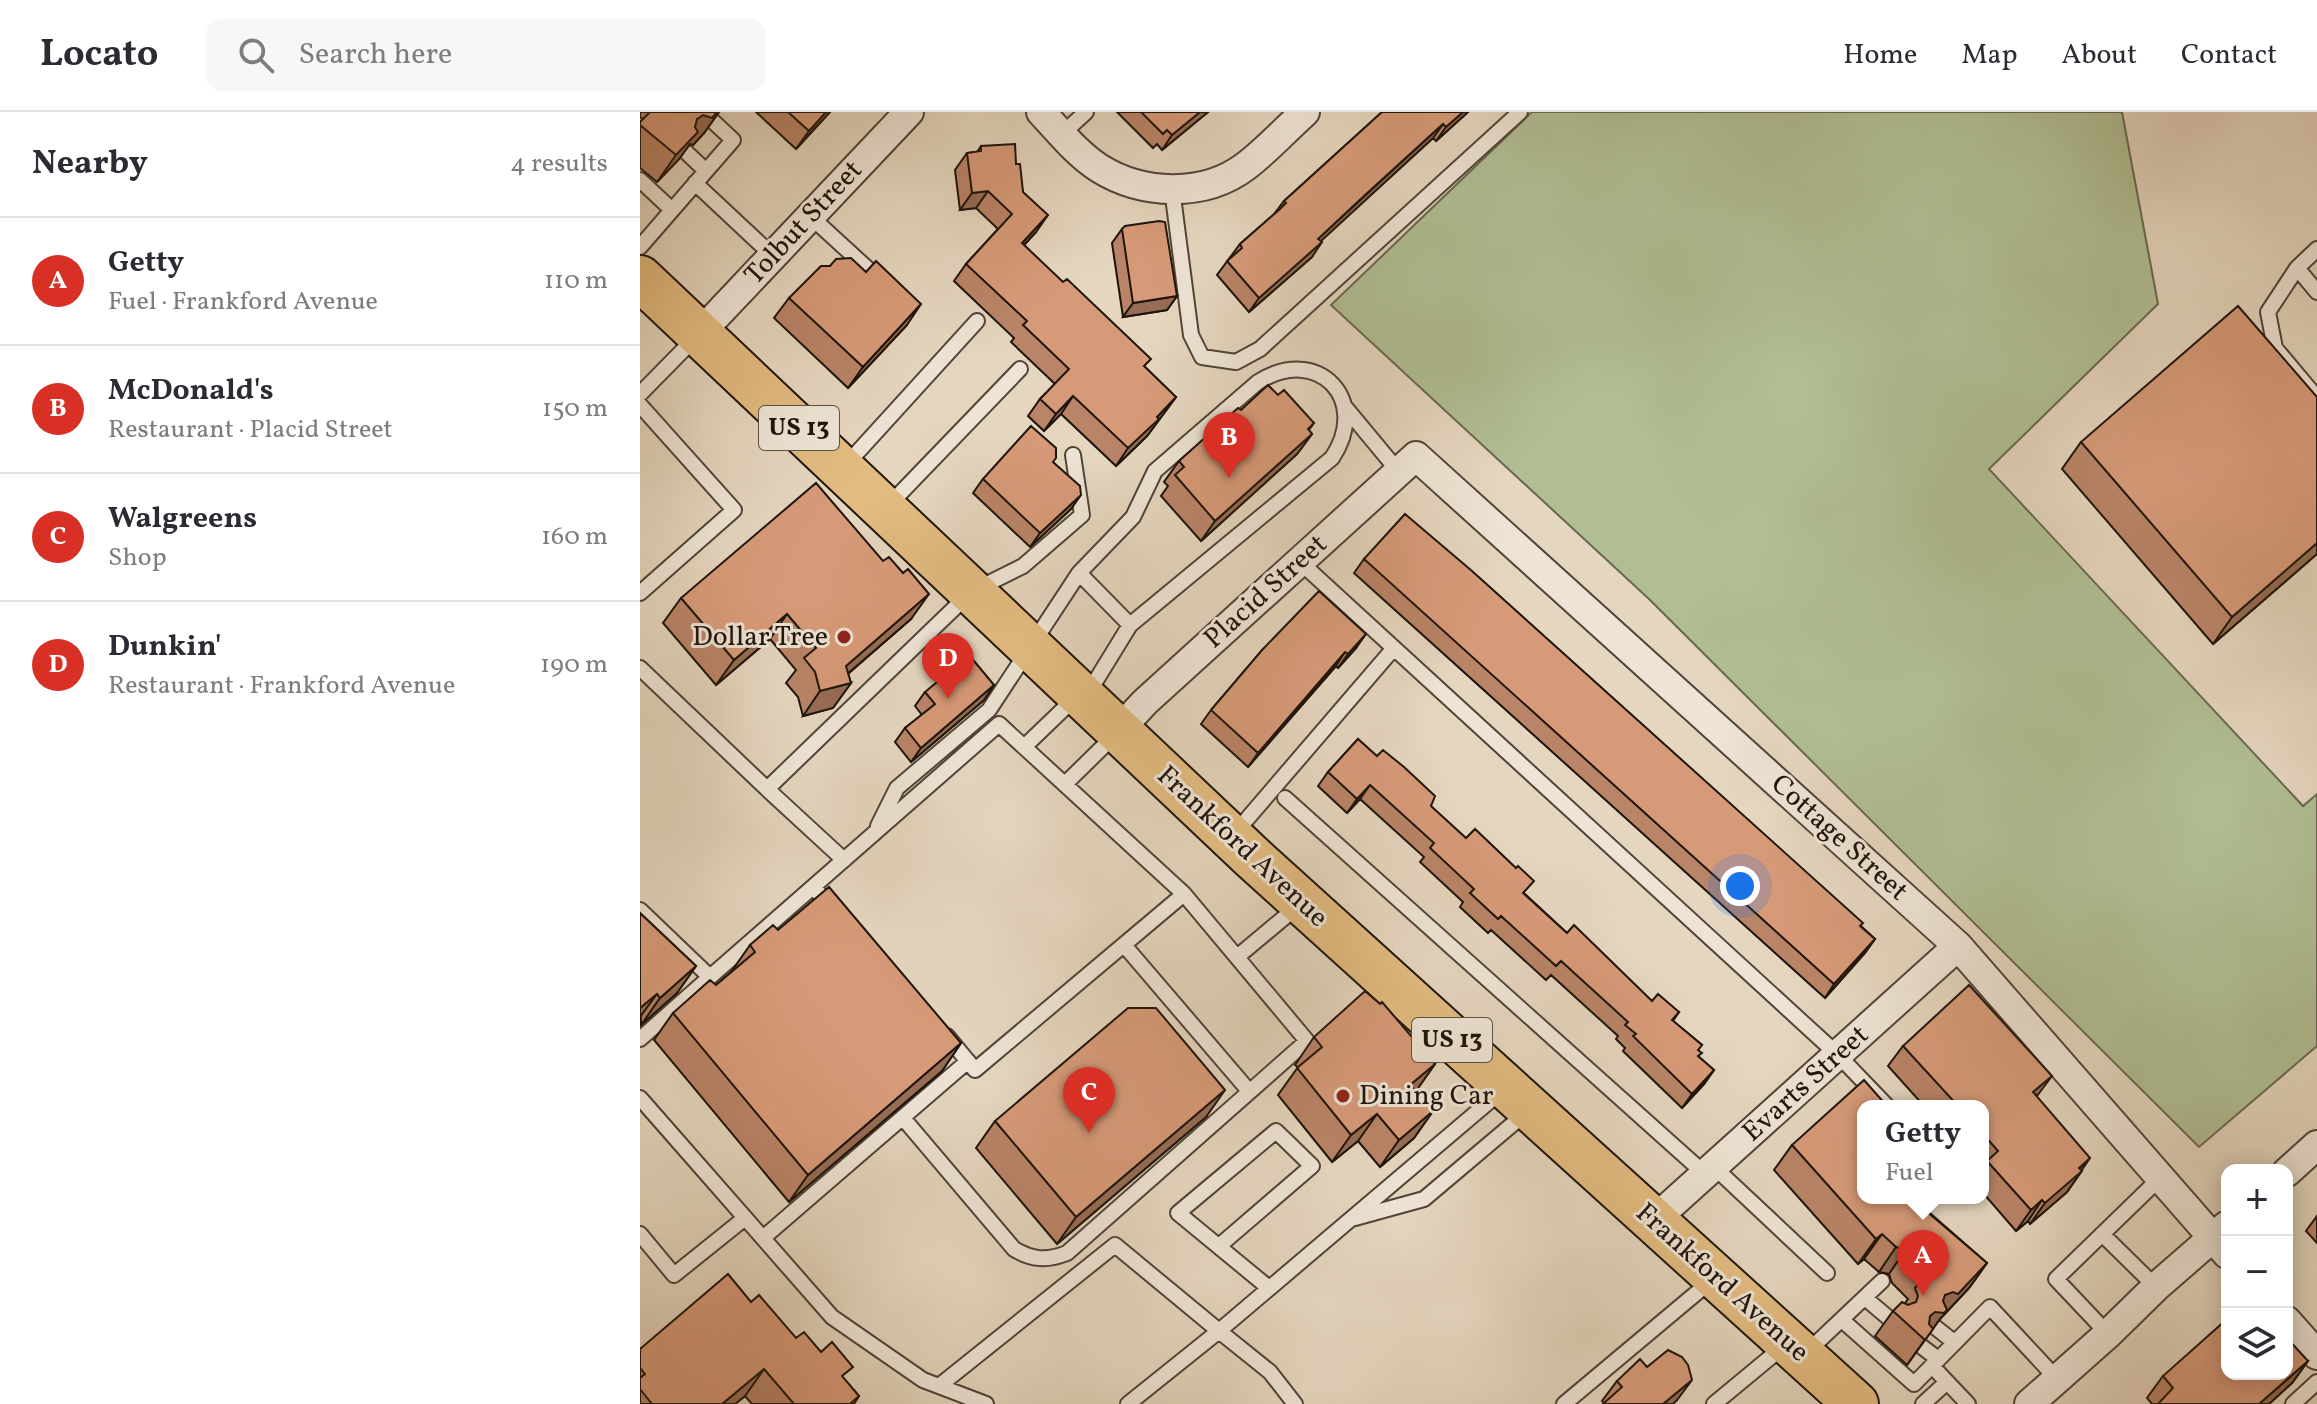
<!DOCTYPE html>
<meta charset="utf-8">
<style>
body{margin:0;font-family:Vollkorn,serif;background:#f7f7f7;color:#2b2b33}
.controls{position:absolute;right:24px;bottom:24px;display:grid;overflow:hidden;border-radius:16px;box-shadow:0 4px 20px #0003}
.controls button{width:72px;height:72px;display:grid;place-items:center;padding:0;border:0;border-bottom:2px solid #e1e1e2;background:#fff;color:#2b2b33;font:40px sans-serif}
.you{position:absolute;left:1100px;top:774px;width:28px;height:28px;margin:-20px;border:6px solid #fff;border-radius:50%;background:#1a73e8;box-shadow:0 0 0 12px #1a73e833}
.badge{display:grid;place-items:center;width:52px;height:52px;border-radius:50%;background:#d93025;color:#fff;font-size:26px;font-weight:700}
.pin{position:absolute;translate:-50% -66px;filter:drop-shadow(0 2px 4px #0008)}
.pin::after{content:'';position:absolute;top:42px;width:28px;height:24px;background:inherit;clip-path:polygon(0 0,100% 0,50% 100%)}
.popup{position:absolute;left:1217px;top:988px;width:132px;height:104px;box-sizing:border-box;display:grid;place-content:center;border-radius:16px;background:#fff;filter:drop-shadow(0 2px 6px #0005);font-size:26px;white-space:nowrap;color:#7c7c81}
.popup b{font-size:30px;color:#2b2b33}
.popup::after{content:'';position:absolute;left:50%;top:100%;margin-left:-16px;border:16px solid transparent;border-top-color:#fff}
.list{margin:0;padding:0;list-style:none}
h2{display:flex;justify-content:space-between;align-items:center;height:104px;margin:0;padding:0 32px;font-size:34px}
h2 small{font-size:26px;font-weight:400;color:#7c7c81}
.list li{display:grid;grid-template-columns:52px 1fr auto;gap:24px;align-items:center;box-sizing:border-box;height:128px;padding:0 32px;border-top:2px solid #e1e1e2}
.list b{display:block;font-size:30px;white-space:nowrap}
.list p{margin:0;font-size:26px;white-space:nowrap;color:#7c7c81}
.list em{font-size:26px;font-style:normal;color:#7c7c81}
.icon{flex:none;width:44px;height:44px;fill:none;stroke:currentColor;stroke-width:2;stroke-linecap:round;stroke-linejoin:round}
.map{position:relative;flex:none;width:1677px;height:1292px;overflow:hidden}
header{display:flex;align-items:center;gap:48px;box-sizing:border-box;height:112px;padding:0 40px;background:#fff;border-bottom:2px solid #e1e1e2}
header strong{font-size:38px}
nav{display:flex;gap:44px;margin-inline-start:auto;font-size:28px}
.search{width:560px;height:72px;background:#f7f7f7;display:flex;align-items:center;gap:20px;box-sizing:border-box;padding:0 28px;border-radius:16px;color:#7c7c81;font-size:30px}
main{display:flex}
aside{flex:1;background:#fff}
.map>svg:first-child{display:block}
</style>
<header>
<strong>Locato</strong>
<div class="search"><svg class="icon" aria-label="search" viewBox="0 0 24 24"><circle cx="10" cy="10" r="6"/><path d="M15 15l6 6"/></svg>Search here</div>
<nav><a>Home</a><a>Map</a><a>About</a><a>Contact</a></nav>
</header>
<main>
<aside>
<h2>Nearby<small>4 results</small></h2>
<ul class="list">
<li><span class="badge">A</span><div><b>Getty</b><p>Fuel · Frankford Avenue</p></div><em>110 m</em></li>
<li><span class="badge">B</span><div><b>McDonald's</b><p>Restaurant · Placid Street</p></div><em>150 m</em></li>
<li><span class="badge">C</span><div><b>Walgreens</b><p>Shop</p></div><em>160 m</em></li>
<li><span class="badge">D</span><div><b>Dunkin'</b><p>Restaurant · Frankford Avenue</p></div><em>190 m</em></li>
</ul>
</aside>
<div class="map">
<svg width="1677" height="1292" viewBox="0 0 1677 1292">
<rect width="100%" height="100%" fill="#e5d6bf"/>
<filter id="stains"><feTurbulence type="fractalNoise" baseFrequency=".0025" numOctaves="4"/><feColorMatrix values="0 0 0 0 .2 0 0 0 0 .09 0 0 0 0 .02 0 0 0 .5 -.17"/></filter>
<radialGradient id="worn" r=".72"><stop offset=".6" stop-color="#630" stop-opacity="0"/><stop offset="1" stop-color="#630" stop-opacity=".3"/></radialGradient>
<path fill="#b1be94" stroke="#686950" stroke-width="2" d="M892,0H1482L1518,192L1349,357L1663,694L1677,682V934L1559,1035L1009,487L691,193Z"/>
<g fill="none" stroke-linecap="round" stroke-linejoin="round">
<g stroke="#504438" stroke-width="18">
<path id="lane" d="M422,22L446,0
M46,40L66,59
M0,68L32,98
M55,71L133,144
M532,77L551,223L562,245L596,250L620,237L880,0
M170,104L241,169
M0,135L93,28L63,0
M1677,137L1657,156L1677,180
M1657,156L1628,200L1635,236L1677,286
M0,282L56,225
M0,293L94,398L0,481
M705,295L759,360
M205,354L337,209
M248,394L380,257
M659,449L1198,943L1247,994
M439,461L490,513
M0,556L127,677
M384,635L436,585
M425,672L476,622
M645,686L1065,1062
M238,714L257,676L349,598L439,461L493,405L515,359L618,270C678,232 731,288 692,346L490,513L447,583
M595,721L754,536
M204,748L127,677L331,480L383,454L442,403L433,343
M173,775L192,795
M0,798L70,865L0,927
M484,833L609,979
M597,845L658,794
M70,865L359,612L544,782L335,958L307,924
M0,986L192,1205L283,1268L346,1292
M263,1006L374,1137C392,1148 407,1149 427,1141L667,929L544,782
M1074,1055L1187,1161
M715,1106L784,1087L887,1000
M0,1122L34,1163L105,1106
M1462,1122L1516,1175
M123,1126L328,949
M579,1134L672,1054L636,1019L538,1101L629,1176
M1225,1186L1251,1208
M1202,1208L1274,1272L1350,1195L1417,1267
M1295,1215L1314,1230
M1468,1222L1416,1167L1520,1066
M1281,1234L1298,1247
M1166,1241L1242,1169
M1292,1254L1328,1292
M299,1274L475,1133L579,1219L488,1292
M655,1292L630,1260L579,1219L864,977
M924,1292L1072,1168
M1074,1292L1144,1234
M1283,1292L1307,1270
M1653,1292L1677,1270"/>
</g>
<g stroke="#504438" stroke-width="32">
<path id="street" d="M401,0C419,19 437,42 459,56C502,83 564,86 606,54C627,38 645,18 665,0
M59,222L269,0
M478,619L505,590L776,344L1318,834L1587,1142
M1647,1060L1677,1033
M1013,1109L1318,834
M1647,1209L1677,1243
M1389,1292L1468,1222L1516,1175L1586,1114"/>
</g>
<g stroke="#1e140b" stroke-width="48">
<path id="primary" d="M0,166L612,745L1216,1292"/>
</g>
<use href="#lane" stroke="#eee4d5" stroke-width="14"/>
<use href="#street" stroke="#eee4d5" stroke-width="28"/>
<use href="#primary" stroke="#e2bb80" stroke-width="44"/>
</g>
<path fill="#b98467" stroke="#1e140b" stroke-width="2" d="M0,0H79L64,21L53,33L50,32L39,47L17,70L0,56V10L3,7L0,5Z
M116,0H190L156,37Z
M477,0H568L522,38L517,32L513,36Z
M742,0H828L796,29L793,26L715,97L680,129L672,145L609,200L577,163L600,132L634,102L644,89Z
M341,34L376,52L383,80L396,120L384,133L505,255L536,285L507,324L476,354L421,302L404,319L388,304L400,287L415,272L371,230L374,226L314,169L326,152L358,117L336,96L320,98L315,58L327,41L337,40Z
M482,117L537,184L527,198L483,205L472,131Z
M226,160L267,213L208,276L134,206L149,186Z
M638,283L674,311L669,318L672,322L657,342L561,429L521,384L528,374L524,370L539,349L601,298Z
M1677,285V442L1573,532L1422,357L1441,330Z
M413,350L431,397L390,435L333,381L343,367Z
M724,447L1221,814L1235,827L1225,841L1185,886L714,461Z
M41,486L271,507L208,562L211,571L193,596L163,604L158,585L146,571L156,558L130,527L76,573L23,511Z
M716,536L698,556L696,554L608,655L561,612L571,598L623,537Z
M354,573L344,588L271,650L255,630L265,616L282,603L275,594L285,580Z
M718,627L927,821L1012,889L1039,900L1033,909L1062,933L1058,938L1059,945L1074,958L1064,972L1042,996L983,939L985,936L976,927L978,924L911,863L906,868L851,818L848,821L820,795L823,790L780,750L784,745L720,687L707,701L678,674L688,660Z
M0,801L56,854L37,881L1,913Z
M138,818L321,931L302,959L149,1090L14,928L33,901L76,873L91,860L110,833Z
M674,925L795,952L776,979L793,999L774,1026L740,1055L718,1029L692,1050L638,983L658,955L655,953Z
M1263,934L1397,985L1442,1059L1427,1080L1390,1112L1388,1109L1376,1119L1343,1081V994H1284L1248,954Z
M566,1005L417,1132L336,1036L355,1009Z
M1152,1033L1223,1086H1292L1283,1095L1347,1151L1329,1176L1300,1207L1267,1253L1235,1224L1253,1199L1264,1192L1268,1187L1252,1171L1249,1162L1239,1160L1224,1147L1218,1152L1134,1058Z
M1677,1104V1131L1666,1119Z
M111,1190L204,1267L219,1284L214,1292H112L105,1284L95,1292H0V1237Z
M1668,1249L1652,1271L1629,1292H1512L1507,1286L1523,1264Z
M977,1269L1037,1288L964,1291L962,1289Z"/>
<path fill="#966c54" stroke="#1e140b" stroke-width="2" d="M79,0L64,21L53,33L50,32L39,47L17,70L36,43L57,7L63,3Z
M186,0H190L156,37L169,19Z
M560,0H568L522,38L532,23Z
M823,0H828L796,29L806,15Z
M803,12L793,26L668,141L678,127Z
M348,79L336,96L320,98L332,81Z
M408,103L396,120L370,148L382,131Z
M682,130L672,145L609,200L619,186Z
M537,184L527,198L483,205L493,191Z
M281,192L267,213L208,276L223,255Z
M433,284L421,302L404,319L416,302Z
M536,285L507,324L476,354L488,336Z
M672,322L657,342L561,429L575,409Z
M441,383L431,397L390,435L400,421Z
M1677,431V442L1573,532L1592,505Z
M289,482L271,507L191,576L211,571L193,596L163,604L180,579L206,554Z
M147,502L130,527L76,573L94,548Z
M726,522L716,536L698,556L708,542Z
M705,540L696,554L608,655L618,641Z
M354,573L344,588L271,650L281,636Z
M730,673L720,687L707,701L717,687Z
M1235,827L1225,841L1185,886L1194,872Z
M56,854L37,881L1,913L20,886Z
M17,882L0,905V896Z
M321,931L302,959L149,1090L168,1063Z
M795,952L776,979L770,973Z
M1074,958L1064,972L1042,996L1052,982Z
M1412,964L1397,984L1393,980Z
M585,978L566,1005L417,1132L436,1105Z
M793,999L774,1026L740,1055L759,1028Z
M737,1002L718,1029L692,1050L711,1023Z
M1450,1046L1427,1080L1390,1112L1405,1091Z
M1283,1086H1292L1260,1116L1277,1091Z
M1402,1088L1388,1109L1376,1119L1391,1098Z
M1242,1122L1224,1147L1218,1152L1236,1127Z
M1256,1135L1266,1137L1249,1162L1239,1160Z
M1347,1151L1329,1176L1300,1207L1267,1253L1286,1226L1278,1221L1305,1183Z
M1668,1249L1652,1271L1629,1292H1619Z
M124,1257L105,1284L95,1292H82Z
M1052,1268L1037,1288L1033,1292H1023Z"/>
<path fill="#d79a78" stroke="#1e140b" stroke-width="2" d="M10,0H77L72,6L63,3L57,7L55,15L58,20L36,43L0,13V10Z
M148,0H186L169,19Z
M501,0H560L532,23L527,18L523,22Z
M742,0H823L806,15L803,12L725,83L678,127L682,130L619,186L587,149L602,136L600,132L640,97L646,91L644,89Z
M375,32L376,52H380L383,80L408,103L382,131L423,170L427,167L511,247L504,254L536,285L517,305L519,307L488,336L433,284L416,302L400,287L429,257L383,213L387,209L326,152L372,102L348,79L332,81L327,41L341,39V34Z
M519,109L525,110L537,184L493,191L482,117L485,114Z
M211,146L226,160L236,149L281,192L223,255L149,186L181,154H190L196,147Z
M1598,194L1677,285V431L1592,505L1441,330Z
M628,273L638,283L644,278L674,311L668,317L672,322L575,409L535,363L544,355L539,349L598,296L601,298Z
M391,314L416,336V346L413,350L440,374L441,383L400,421L343,367Z
M176,371L243,449L249,445L263,461L268,457L289,482L206,554L211,571L180,579L175,560L164,546L176,536L147,502L94,548L41,486Z
M765,402L832,459L1223,811L1220,814L1235,827L1194,872L724,447Z
M679,479L726,522L708,542L705,540L618,641L571,598L623,537Z
M329,543L354,573L281,636L265,616L295,592L285,580Z
M718,627L737,644L743,638L764,655L795,684L791,694L826,726L835,717L876,756L878,754L894,769L883,781L927,821L934,813L1012,889L1018,882L1039,900L1032,908L1062,933L1058,938L1062,941L1058,944L1074,958L1052,982L993,924L996,922L985,913L988,910L921,849L916,854L861,804L858,807L830,781L834,777L790,736L794,731L730,673L717,687L688,660Z
M189,775L321,931L168,1063L33,901L70,868L76,873L115,840L110,833L133,813L138,818Z
M0,801L56,854L20,886L17,882L0,896Z
M1329,873L1412,964L1393,980L1450,1046L1439,1056L1442,1059L1405,1091L1402,1088L1391,1098L1347,1049L1358,1039L1343,1022V994H1318L1263,934Z
M725,879L740,892L742,890L795,952L770,973L793,999L759,1028L737,1002L711,1023L657,956L682,935L674,925Z
M488,896H516L585,978L436,1105L355,1009Z
M1224,968L1247,994H1223V1086H1283L1277,1091L1347,1151L1318,1182L1313,1180L1305,1183L1303,1189L1307,1198L1304,1201L1295,1200L1290,1204L1289,1212L1293,1217L1285,1228L1253,1199L1262,1190L1268,1193L1276,1190L1278,1184L1275,1176L1287,1163L1269,1146L1266,1137L1256,1135L1242,1122L1236,1127L1152,1033Z
M88,1162L111,1190L119,1183L156,1226L164,1220L181,1240L192,1230L213,1255L202,1264L219,1284L210,1292H154L124,1257L82,1292H12L0,1277V1266L5,1262L0,1256V1237Z
M1587,1207V1262H1647V1226L1668,1249L1619,1292H1518L1533,1276L1523,1264Z
M1028,1238L1042,1245L1048,1253L1052,1268L1023,1292H963L982,1275L977,1269L1000,1247L1007,1255Z"/>
<g fill="#8f2418" stroke="#eee4d5" stroke-width="3">
<circle cx="204" cy="525" r="8"/>
<circle cx="703" cy="984" r="8"/>
</g>
<g text-anchor="middle" dominant-baseline="central" stroke-width="6" stroke-linejoin="round" paint-order="stroke">
<g fill="#eee4d5" stroke="#5c5248" stroke-width="2">
<rect x="119" y="294" width="80" height="44" rx="6"/>
<rect x="772" y="906" width="80" height="44" rx="6"/>
</g>
<g font-size="26" font-weight="bold" fill="#1e140b">
<text x="159" y="316">US 13</text>
<text x="812" y="928">US 13</text>
</g>
<g font-size="28" fill="#1e140b" stroke="#eee4d5">
<text transform="translate(164 111) rotate(-47)">Tolbut Street</text>
<text transform="translate(626 480) rotate(-42)">Placid Street</text>
<text transform="translate(1199 726) rotate(42)">Cottage Street</text>
<text transform="translate(602 735) rotate(43)">Frankford Avenue</text>
<text transform="translate(1166 972) rotate(-42)">Evarts Street</text>
<text transform="translate(1082 1171) rotate(42)">Frankford Avenue</text>
</g>
<g font-size="28" fill="#1e140b" stroke="#eee4d5" text-anchor="end">
<text x="188" y="525">Dollar Tree</text>
<text x="719" y="984" text-anchor="start">Dining Car</text>
</g>
</g>
<rect width="100%" height="100%" filter="url(#stains)"/>
<rect width="100%" height="100%" fill="url(#worn)"/>
</svg>
<div class="controls">
<button>+</button>
<button>−</button>
<button><svg class="icon" aria-label="layers" viewBox="0 0 24 24"><path d="M12 4l9 5-9 5-9-5zM3 14l9 5 9-5"/></svg></button>
</div>
<div class="you"></div>
<div class="pin badge" style="left:1283px;top:1184px">A</div>
<div class="popup"><b>Getty</b>Fuel</div>
<div class="pin badge" style="left:589px;top:366px">B</div>
<div class="pin badge" style="left:449px;top:1021px">C</div>
<div class="pin badge" style="left:308px;top:587px">D</div>
</div>
</main>
